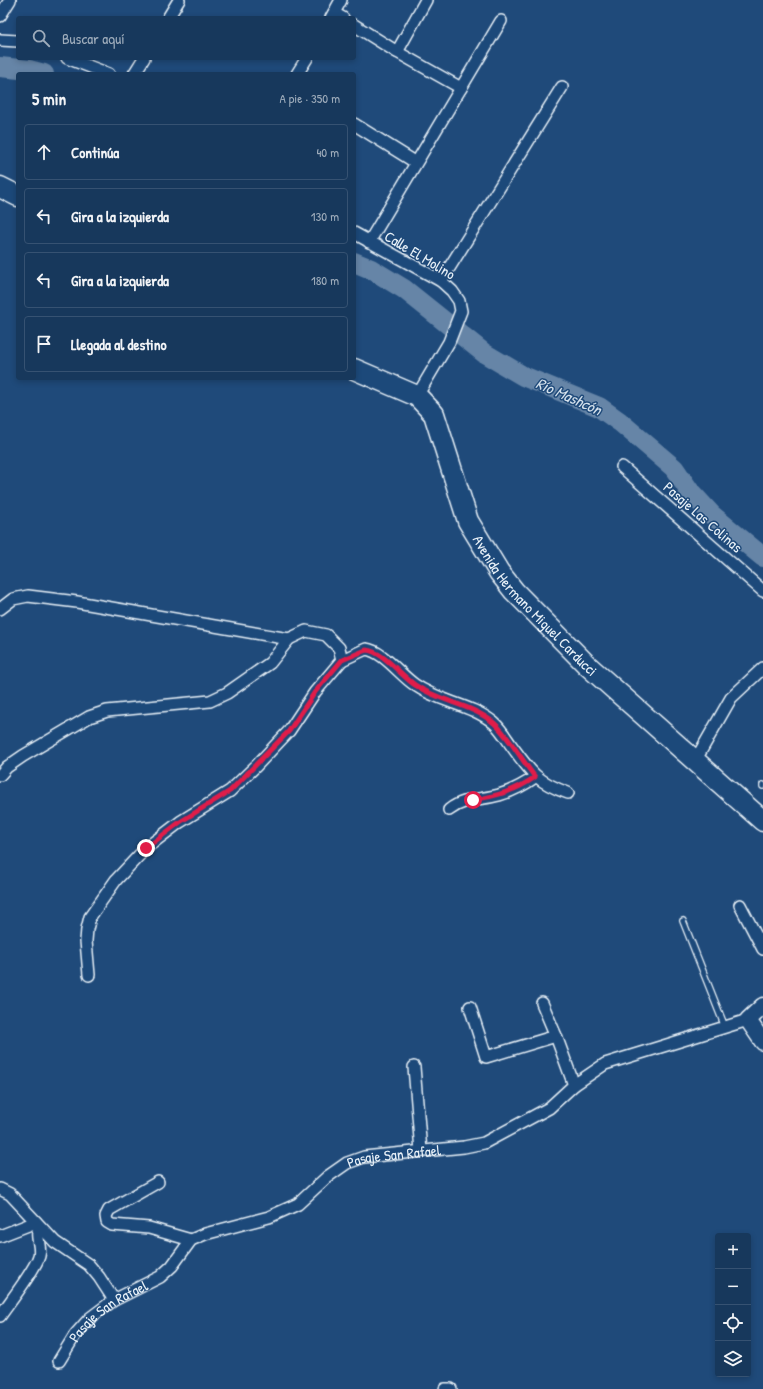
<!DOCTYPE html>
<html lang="es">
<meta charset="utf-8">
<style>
body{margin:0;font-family:"Patrick Hand",sans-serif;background:#203f62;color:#f1f3f6}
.controls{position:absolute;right:12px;bottom:12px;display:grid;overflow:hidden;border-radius:4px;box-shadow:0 2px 6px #0003}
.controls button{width:36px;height:36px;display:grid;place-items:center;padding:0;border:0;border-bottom:1px solid #365272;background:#17385c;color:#f1f3f6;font:20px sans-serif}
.stop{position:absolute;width:12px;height:12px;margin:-9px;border:3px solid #e11d48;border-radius:50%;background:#fff}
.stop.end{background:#e11d48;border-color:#fff;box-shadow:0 1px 4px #0008}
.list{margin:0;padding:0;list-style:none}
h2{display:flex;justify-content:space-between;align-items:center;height:52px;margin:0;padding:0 16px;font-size:17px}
h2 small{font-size:13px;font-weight:400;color:#9eacbb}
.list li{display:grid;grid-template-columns:26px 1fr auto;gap:12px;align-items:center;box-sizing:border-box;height:56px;margin:0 8px 8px;padding:0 8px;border:1px solid #365272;border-radius:4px}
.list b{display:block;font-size:15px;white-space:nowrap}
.list em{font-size:13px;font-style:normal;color:#9eacbb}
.icon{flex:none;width:22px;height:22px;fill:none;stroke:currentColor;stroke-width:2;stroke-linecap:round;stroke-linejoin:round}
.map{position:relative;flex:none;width:763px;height:1389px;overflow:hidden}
.search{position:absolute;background:#17385c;box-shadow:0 2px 6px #0003;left:16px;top:16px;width:340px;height:44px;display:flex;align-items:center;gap:10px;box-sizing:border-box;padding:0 14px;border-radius:4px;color:#9eacbb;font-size:15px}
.panel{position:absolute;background:#17385c;box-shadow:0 2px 6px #0003;left:16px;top:72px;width:340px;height:308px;border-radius:4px}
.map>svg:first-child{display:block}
</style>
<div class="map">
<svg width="763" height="1389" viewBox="0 0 763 1389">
<rect width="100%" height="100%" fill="#1f4a7a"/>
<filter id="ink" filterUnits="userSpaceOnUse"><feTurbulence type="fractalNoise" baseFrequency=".025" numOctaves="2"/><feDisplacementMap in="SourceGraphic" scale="8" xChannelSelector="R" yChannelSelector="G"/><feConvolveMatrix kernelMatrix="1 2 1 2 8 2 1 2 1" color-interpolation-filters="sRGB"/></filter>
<g filter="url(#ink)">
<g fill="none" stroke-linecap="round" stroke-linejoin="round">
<path stroke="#6685a7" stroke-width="20" d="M0,67L29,70L44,74
M354,262L371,269L404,289L484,353L523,376L599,407L620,422L674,468L689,490L712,515L763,557"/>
<g stroke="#e8f1f8" stroke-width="8">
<path id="lane" d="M763,785V786
M683,921L725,1027"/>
</g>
<g stroke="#e8f1f8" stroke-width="14">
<g id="street">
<path d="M334,13L343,18"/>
<path d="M0,16L10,0"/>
<path d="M168,18L179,0"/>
<path d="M331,18L341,0"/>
<path d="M354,25L397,52L461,88"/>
<path d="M0,40L18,41"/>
<path d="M397,52L426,0"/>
<path d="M67,58L109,74"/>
<path d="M134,74L144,58"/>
<path d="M297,74L307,58"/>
<path d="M354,124L415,162"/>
<path d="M354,233L441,281L452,291L459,301L461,311L449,342L417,396"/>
<path d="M369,242L501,21"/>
<path d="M441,281L562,87"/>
<path d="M622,467L763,591"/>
<path d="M0,609L13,599L28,596L77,602L289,639"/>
<path d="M342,660L366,649C383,651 400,675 415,685C439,702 471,704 494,723C501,729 506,738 511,745C530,771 536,782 568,793"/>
<path d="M695,761L731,698L763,668"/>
<path d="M0,775L7,767L23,756L89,717L107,711L210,701L227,693L270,663L289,639L306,631L326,635L339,648L342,660L315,692L289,731L256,766L230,791L180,822L146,848L116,880L90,917L87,929L86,941L89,975"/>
<path d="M449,810C464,798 481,800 499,795C512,791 524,785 535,777"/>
<path d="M740,905L763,949"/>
<path d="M542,1003L556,1036L574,1085"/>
<path d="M470,1007L486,1057L556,1036"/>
<path d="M414,1067L421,1151"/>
<path d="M158,1182L109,1210L106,1216L107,1222L112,1225L149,1228L191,1240"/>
<path d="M0,1189L10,1194L55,1242L89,1265L99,1277L114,1300"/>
<path d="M0,1236L36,1222"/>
<path d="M0,1316C9,1303 35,1270 39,1256C42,1246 34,1235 40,1227"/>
<path id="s1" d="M59,1361L75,1335L90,1318L114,1300L160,1277L172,1266L191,1240L205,1234L269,1217L298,1204L327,1177L347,1163L364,1157L464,1147L484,1143L549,1108L574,1085L605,1064L748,1020"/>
<path d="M445,1389H451"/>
</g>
</g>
<g stroke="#e8f1f8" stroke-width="19">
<path id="secondary" d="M763,1006L748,1020L763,1042"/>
</g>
<g stroke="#e8f1f8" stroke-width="23">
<g id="highway">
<path d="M0,187L18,196"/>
<path id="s2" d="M354,369L417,396L434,414L468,521L499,572L514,591L587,665L763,821"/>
</g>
</g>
<use href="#lane" stroke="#1f4a7a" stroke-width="5.5"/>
<use href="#street" stroke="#1f4a7a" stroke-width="11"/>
<use href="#secondary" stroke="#1f4a7a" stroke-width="16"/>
<use href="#highway" stroke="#1f4a7a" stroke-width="20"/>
</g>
</g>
<g fill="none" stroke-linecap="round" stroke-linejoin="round" filter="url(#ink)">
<path stroke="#e11d48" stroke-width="5" d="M146,848L180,822L230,791L289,731L315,692L342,660L366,650C383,651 400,675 415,685C440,702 471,704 494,723C508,735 523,762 535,777C516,791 496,796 473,800"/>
</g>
<g text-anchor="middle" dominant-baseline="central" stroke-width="3" stroke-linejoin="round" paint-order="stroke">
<g font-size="15" fill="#e8f1f8" stroke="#1f4a7a">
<text transform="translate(420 255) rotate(31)">Calle El Molino</text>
<text transform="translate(703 517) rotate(41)">Pasaje Las Colinas</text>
<text stroke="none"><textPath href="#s2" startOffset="314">Avenida Hermano Miguel Carducci</textPath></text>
<text stroke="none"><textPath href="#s1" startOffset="408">Pasaje San Rafael</textPath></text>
<text stroke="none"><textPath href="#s1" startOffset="72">Pasaje San Rafael</textPath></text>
</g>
<g font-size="16" font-style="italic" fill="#d4e1ec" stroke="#1f4a7a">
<text transform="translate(569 396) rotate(24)">Río Mashcón</text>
</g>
</g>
</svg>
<div class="controls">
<button>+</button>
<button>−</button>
<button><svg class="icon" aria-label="locate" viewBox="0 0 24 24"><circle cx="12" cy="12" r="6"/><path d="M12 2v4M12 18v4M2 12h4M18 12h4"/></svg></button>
<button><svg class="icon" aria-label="layers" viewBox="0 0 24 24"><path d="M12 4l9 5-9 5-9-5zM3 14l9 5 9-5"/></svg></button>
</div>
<div class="stop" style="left:473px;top:800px"></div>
<div class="stop end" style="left:146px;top:848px"></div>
<div class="search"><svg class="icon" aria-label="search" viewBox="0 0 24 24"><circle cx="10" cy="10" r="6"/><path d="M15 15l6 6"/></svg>Buscar aquí</div>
<section class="panel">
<h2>5 min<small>A pie · 350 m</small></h2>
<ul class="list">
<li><svg class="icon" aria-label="ahead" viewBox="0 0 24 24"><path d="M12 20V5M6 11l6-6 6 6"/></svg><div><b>Continúa</b></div><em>40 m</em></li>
<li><svg class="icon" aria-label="left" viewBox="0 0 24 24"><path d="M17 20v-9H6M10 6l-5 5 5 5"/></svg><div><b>Gira a la izquierda</b></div><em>130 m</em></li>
<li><svg class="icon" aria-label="left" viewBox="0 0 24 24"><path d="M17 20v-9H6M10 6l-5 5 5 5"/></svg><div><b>Gira a la izquierda</b></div><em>180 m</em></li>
<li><svg class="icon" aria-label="arrive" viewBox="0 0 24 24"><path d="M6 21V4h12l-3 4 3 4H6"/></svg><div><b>Llegada al destino</b></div></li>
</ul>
</section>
</div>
